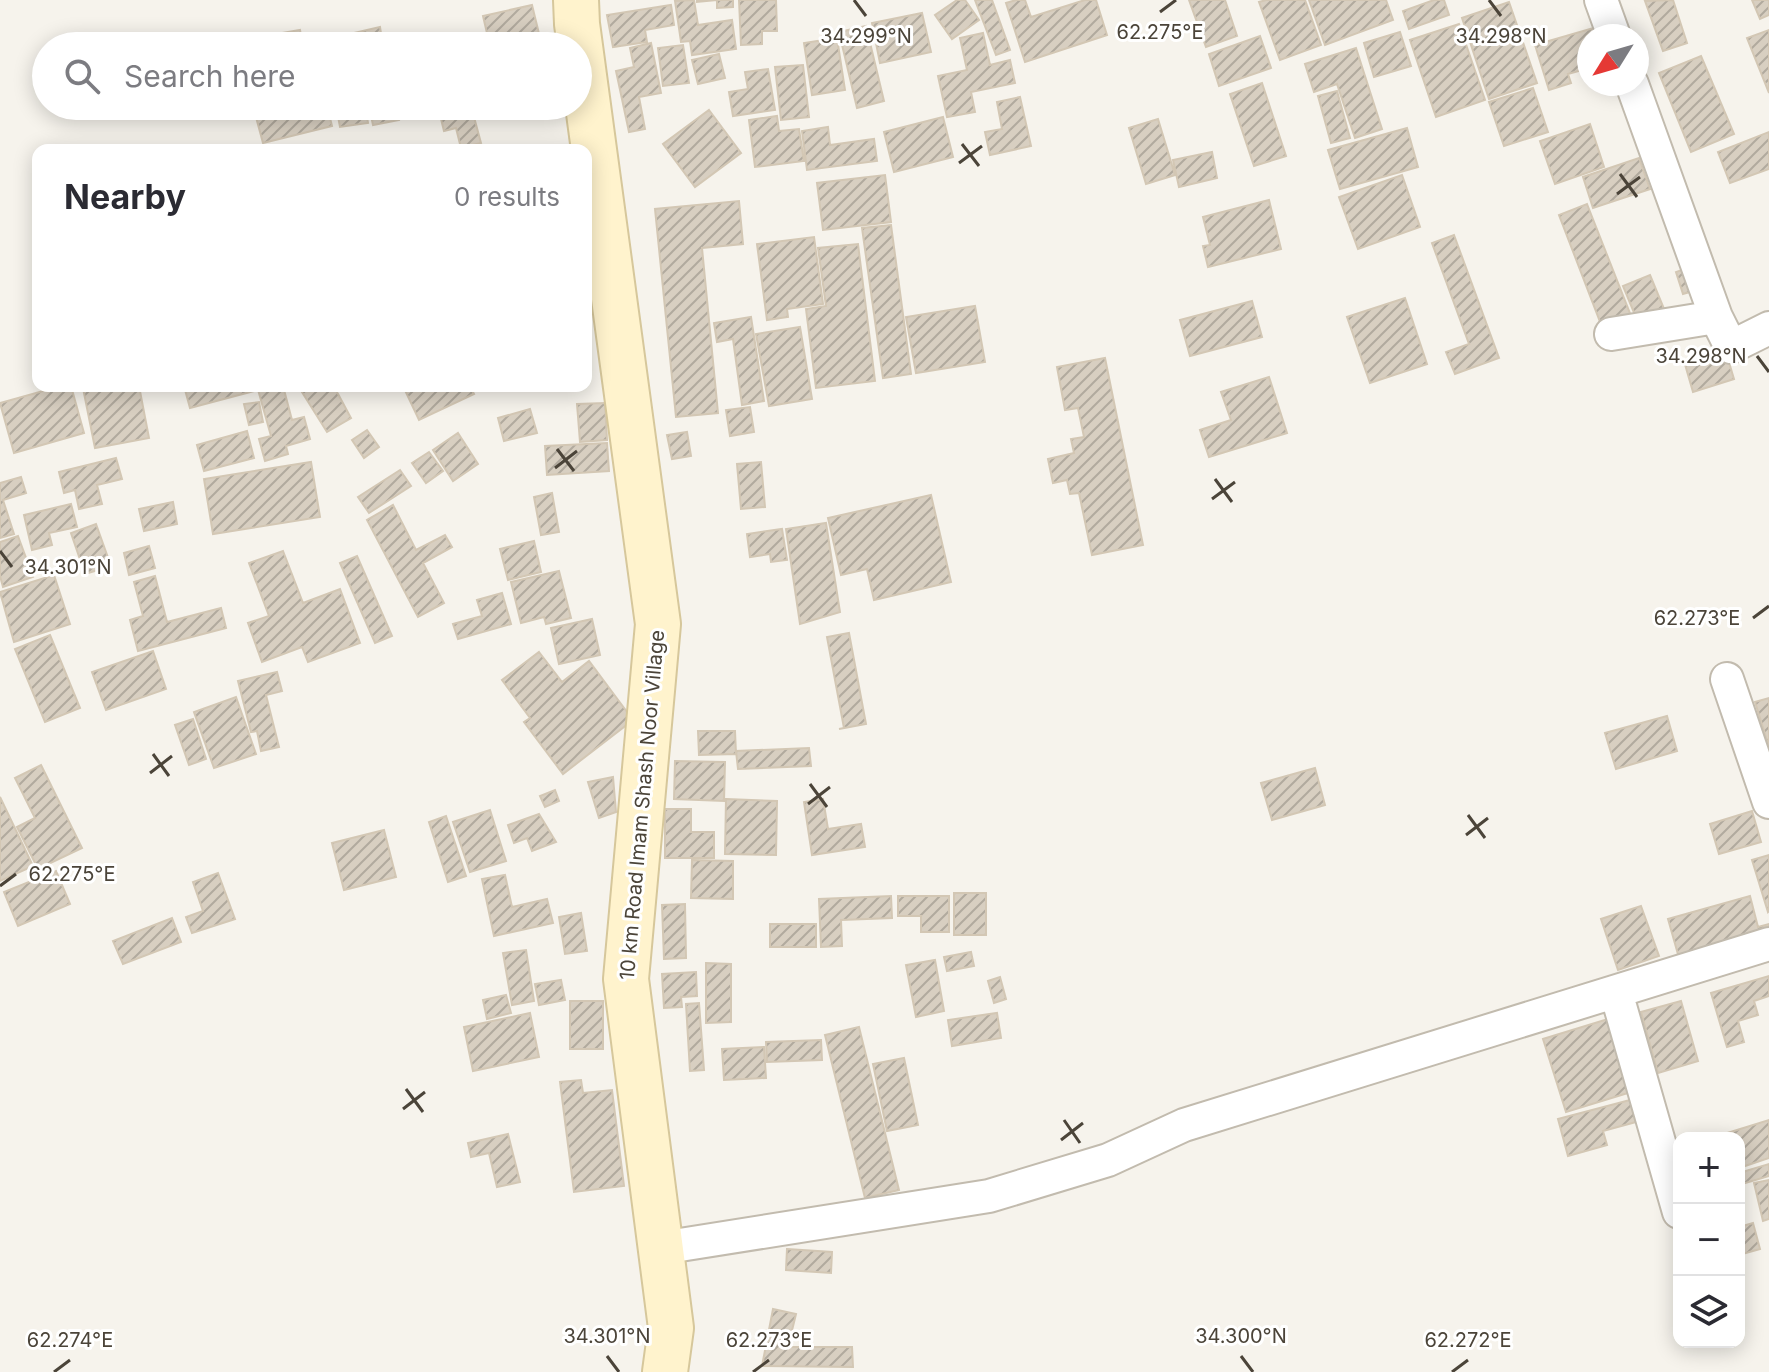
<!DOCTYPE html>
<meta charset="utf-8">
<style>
body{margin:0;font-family:Inter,sans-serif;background:#f2f2f3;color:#2b2b33}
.controls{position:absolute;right:24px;bottom:24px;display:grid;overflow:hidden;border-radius:16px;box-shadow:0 4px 20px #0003}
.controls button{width:72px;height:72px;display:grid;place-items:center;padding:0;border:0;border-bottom:2px solid #e1e1e2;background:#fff;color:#2b2b33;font:40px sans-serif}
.compass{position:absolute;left:1577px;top:24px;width:72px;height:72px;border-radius:50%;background:#fff;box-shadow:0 4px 20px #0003;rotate:233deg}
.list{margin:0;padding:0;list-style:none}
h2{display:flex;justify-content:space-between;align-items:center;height:104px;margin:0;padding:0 32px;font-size:34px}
h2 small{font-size:26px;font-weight:400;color:#7c7c81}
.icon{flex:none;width:44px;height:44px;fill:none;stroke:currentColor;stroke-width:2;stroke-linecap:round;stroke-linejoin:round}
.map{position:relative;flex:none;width:1769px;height:1372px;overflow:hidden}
.search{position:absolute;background:#fff;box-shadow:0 4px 20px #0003;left:32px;top:32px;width:560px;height:88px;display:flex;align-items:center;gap:20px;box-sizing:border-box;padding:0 28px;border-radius:44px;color:#7c7c81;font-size:30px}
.panel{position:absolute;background:#fff;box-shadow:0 4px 20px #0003;left:32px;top:144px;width:560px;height:248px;border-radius:16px}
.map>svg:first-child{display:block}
</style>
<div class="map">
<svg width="1769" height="1372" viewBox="0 0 1769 1372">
<defs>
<pattern id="building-hatch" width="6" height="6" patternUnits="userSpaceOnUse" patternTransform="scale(2)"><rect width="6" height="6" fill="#d8cfc1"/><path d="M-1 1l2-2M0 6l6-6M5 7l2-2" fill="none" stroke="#b1aa9e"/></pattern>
</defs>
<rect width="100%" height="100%" fill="#f6f3ec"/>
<path fill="url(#building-hatch)" stroke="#d3c7b4" stroke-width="2" d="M694,0L698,25L732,20L736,49L692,55L690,41L681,42L675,1Z
M697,0H733V7L717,8V0L697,2Z
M739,0H776L777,31H762V44L741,45Z
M957,0H965L979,20L952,39L935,15Z
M975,0H992L1010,50L996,55Z
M1016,0H1025L1031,17L1085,0H1096L1107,35L1025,62L1006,3Z
M1189,0H1225L1237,36L1206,47Z
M1266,0H1305L1321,45L1280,60L1259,2Z
M1309,0H1386L1393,20L1325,45Z
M1434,0H1444L1449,15L1409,29L1403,11Z
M1673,0L1687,43L1663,51L1645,1Z
M1752,0H1769V15L1760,19Z
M1509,2L1537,83L1489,99L1462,18Z
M532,5L542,46H490L483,16Z
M671,5L674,25L645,30L647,42L613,47L607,15Z
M922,13L931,52L880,63L872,23Z
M1459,24L1485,100L1436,117L1410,40Z
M866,26L884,101L857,108L839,32Z
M380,27L383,46H357L354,33Z
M1597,27L1600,36H1589V68L1568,74L1571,83L1549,90L1535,45Z
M300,30L303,46H278L276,34Z
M1769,30V93L1747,38Z
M1400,32L1411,66L1374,77L1364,43Z
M983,33L990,65L1010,60L1015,83L971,92L975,112L947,117L938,76L967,70L960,38Z
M1260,36L1271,68L1219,86L1209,54Z
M837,38L845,90L812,95L804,43Z
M354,40L355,46H334L333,43Z
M651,43L661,93L639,97L645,129L629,132L616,71L634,67L630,48Z
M683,45L689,83L663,86L658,48Z
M1356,48L1382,129L1355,138L1337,84L1314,92L1305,64Z
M719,54L725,78L698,84L692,60Z
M1701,56L1734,134L1691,152L1659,73Z
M803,65L809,117L781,120L775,67Z
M768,69L775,110L733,116L729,92L748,89L745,72Z
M1262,83L1286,156L1254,166L1230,94Z
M1533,88L1548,132L1504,146L1489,102Z
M1337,91L1350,138L1331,143L1318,96Z
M1020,97L1031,146L990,155L985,132L1002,129L997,102Z
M253,106H277L280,117L327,106L332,126L263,143Z
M336,106H365L368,123L340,127Z
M369,106H396L399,120L373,125Z
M471,106L481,143L461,148L456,128L444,131L440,115Z
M709,110L741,153L695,187L663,144Z
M777,116L779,131L799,129L804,161L755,167L749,120Z
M943,117L953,157L894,172L884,132Z
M1158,119L1175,175L1146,184L1129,128Z
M1590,124L1604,167L1555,184L1540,141Z
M828,127L830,145L874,139L877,161L807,170L802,131Z
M1407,128L1418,167L1340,189L1328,150Z
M1769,132V169L1730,183L1718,152Z
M1212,152L1217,178L1179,187L1173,160Z
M1639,158L1650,189L1593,208L1583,177Z
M885,175L891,222L823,230L817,183Z
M1402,175L1420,227L1358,249L1339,197Z
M1269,200L1281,249L1208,267L1203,246L1210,245L1203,217Z
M739,201L743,244L702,248L718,413L676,417L655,209Z
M1587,204L1631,316L1602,327L1559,215Z
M891,225L911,374L883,378L862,228Z
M1454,235L1499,358L1455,374L1446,352L1469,344L1432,243Z
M814,237L823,304L787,309L788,317L767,320L757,244Z
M858,244L875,381L816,388L806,309L826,306L818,248Z
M1693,266L1700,289L1683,294L1676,272Z
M1650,275L1669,321L1642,332L1623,286Z
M1405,298L1427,364L1370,383L1347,317Z
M1252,301L1262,337L1190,356L1180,320Z
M975,306L985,362L916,373L906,317Z
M751,317L764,401L742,405L733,339L717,342L714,323Z
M800,327L812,399L769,406L756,334Z
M1715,351L1718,362L1728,359L1734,379L1693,392L1684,361Z
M1105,358L1143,545L1092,555L1079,493L1070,494L1067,480L1053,483L1048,459L1074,453L1071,439L1084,437L1078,408L1065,410L1057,367Z
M1269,377L1287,433L1209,457L1200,430L1231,420L1221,392Z
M61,386H71L84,433L14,453L0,403Z
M94,386H139L149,438L95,448L83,388Z
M184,386H252L254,391L190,408Z
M257,386H283L292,420L304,417L310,439L286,446L288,454L265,461L259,439L271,436Z
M312,386H346L337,392L351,418L327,432L302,392Z
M403,386H470L474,394L419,420Z
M259,402L263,422L249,425L244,404Z
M605,403L607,440L580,442L577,404Z
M750,407L754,432L730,436L726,410Z
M530,409L537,433L504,441L498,418Z
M367,430L379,447L364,458L352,440Z
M247,431L254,458L204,471L197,445Z
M687,432L691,456L672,459L667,435Z
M458,433L478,464L453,481L433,450Z
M607,443L609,471L547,475L545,446Z
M429,452L443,471L426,483L412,463Z
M116,458L122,479L97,485L102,504L79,509L75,490L64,493L59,472Z
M311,462L320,517L213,534L204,479Z
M761,462L765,507L741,509L737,464Z
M400,470L411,486L369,513L358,497Z
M21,477L26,493L3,500L14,534L0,538V483Z
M552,493L559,532L541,535L534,497Z
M931,495L951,582L874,600L867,569L841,575L828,518Z
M173,502L177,524L144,531L139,509Z
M71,504L77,527L49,533L52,545L32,550L24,515Z
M393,505L416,550L445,535L452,547L423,563L444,603L418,617L367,520Z
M826,523L840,612L800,624L786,529Z
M96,524L111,566L85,574L71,533Z
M782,529L787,560L771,562L770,554L750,557L747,534Z
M18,536L33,577L3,587L0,576V542Z
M534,541L541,572L508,580L500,549Z
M149,546L155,568L129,575L124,553Z
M283,551L303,603L340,589L360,643L308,662L302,647L262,662L248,623L269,616L249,563Z
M357,556L392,636L375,643L340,563Z
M559,571L571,618L546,624L544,617L521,623L511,582Z
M54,575L70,624L14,642L0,592Z
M155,576L167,622L221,608L226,628L138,651L130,620L143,616L134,582Z
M502,593L511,624L458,639L453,624L482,616L477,600Z
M592,619L600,655L559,664L551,628Z
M849,633L866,724L839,729L844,728L827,637Z
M50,635L80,708L45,722L15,649Z
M153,651L166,689L106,710L92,672Z
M539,652L562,682L589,661L633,720L563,774L524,722L530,718L502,680Z
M277,672L282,691L266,695L279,747L261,751L257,731L251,732L238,681Z
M236,697L256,754L214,768L194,712Z
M1769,698V747L1755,702Z
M1667,716L1677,751L1616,769L1605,733Z
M193,719L206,759L189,765L175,725Z
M698,731H735L736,754L699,755Z
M809,748L811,766L738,769L736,751Z
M675,761L725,762L724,801L674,799Z
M41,765L82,848L38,869L17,827L35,818L15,778Z
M1315,768L1325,805L1272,820L1261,783Z
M613,777L616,812L599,818L588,782Z
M555,790L559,801L545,807L540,796Z
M0,797L33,866L0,881Z
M726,799L777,801L776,855L725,854Z
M823,799L828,829L861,824L865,847L812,855L804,802Z
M665,809H691V832H714V858H665Z
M490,810L506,861L470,872L453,822Z
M1752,811L1761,842L1719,854L1710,824Z
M539,814L556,842L532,851L527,838L514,843L508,825Z
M446,816L466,876L448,882L429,822Z
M384,830L396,877L344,890L332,843Z
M1769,855V911L1768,912L1752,860Z
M692,860L733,861V899L691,898Z
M56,871L70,904L18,926L4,892Z
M218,873L235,919L192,933L186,917L203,911L193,882Z
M505,875L512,907L547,899L553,923L494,936L482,879Z
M954,893H986V935H954Z
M891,896L892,918L841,920L842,946L821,947L819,899Z
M898,896H949V932H921V916H898Z
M1750,896L1758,927L1769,924V948L1683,972L1668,919Z
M685,904L686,958L664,959L662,905Z
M1641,906L1659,956L1618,970L1601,919Z
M581,913L587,951L565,954L559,917Z
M172,918L181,942L123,964L113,941Z
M770,924H816V947H770Z
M526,950L534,1001L512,1005L503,953Z
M971,952L974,966L947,971L944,957Z
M935,960L944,1011L916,1017L906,965Z
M706,963L731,964V1022L706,1023Z
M696,972L697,996L681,997L682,1007L664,1008L662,974Z
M1769,976V996L1754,1001L1758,1015L1738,1021L1744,1042L1727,1047L1711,993Z
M1000,977L1006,999L994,1003L988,981Z
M561,980L565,1000L539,1005L535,984Z
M506,995L511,1013L487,1019L483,1000Z
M570,1001H603V1049H570Z
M1681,1001L1698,1061L1658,1073L1641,1012Z
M699,1003L704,1070L690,1071L686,1004Z
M530,1013L539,1057L473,1071L464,1027Z
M997,1013L1001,1038L952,1046L948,1020Z
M1608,1019L1631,1092L1566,1112L1543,1039Z
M859,1027L899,1190L865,1198L825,1035Z
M821,1040L822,1060L767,1062L766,1042Z
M764,1047L766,1078L724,1080L722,1049Z
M904,1058L918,1125L887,1131L873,1064Z
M581,1080L583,1093L612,1090L624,1186L574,1192L560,1082Z
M1630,1100L1636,1122L1603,1131L1607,1145L1568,1156L1558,1119Z
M1769,1120V1158L1739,1168V1138H1722L1721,1135Z
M508,1134L520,1182L497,1187L489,1153L471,1157L468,1143Z
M1769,1164V1176L1739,1185V1173Z
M1769,1180V1219L1763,1221L1754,1183Z
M1753,1223L1760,1249L1739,1255V1227Z
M787,1249L832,1252L831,1273L786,1270Z
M773,1309L796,1314L788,1347H852L853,1367L762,1366Z"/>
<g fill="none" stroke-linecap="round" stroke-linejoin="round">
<g stroke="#c2bbae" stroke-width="36">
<path id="street" d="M1601,0L1614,36
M1632,84L1716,317
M1611,334L1716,317L1731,347L1769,328
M1727,679L1769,802
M1616,992L1679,1212
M661,1248L989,1196L1108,1160L1184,1125L1769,944"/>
</g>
<g stroke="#d6c79b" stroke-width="48">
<path id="secondary" d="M576,0L577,24L658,624L626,979L671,1328L665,1372"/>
</g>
<use href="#street" stroke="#fff" stroke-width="32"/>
<use href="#secondary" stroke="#fff3cd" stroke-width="44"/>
</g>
<path fill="none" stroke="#4b4439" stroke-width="3" d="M854,0L866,16M1489,0L1501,16M1160,12L1176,0M962,144L979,166M959,163L982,146M1620,174L1637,197M1617,194L1640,177M1757,356L1769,372M557,449L574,471M555,468L577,451M1215,479L1232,502M1212,499L1235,482M0,551L12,567M1753,618L1769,606M153,754L169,776M150,773L172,756M810,784L827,807M808,804L830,787M1468,815L1485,838M1466,835L1488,818M0,886L16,874M406,1089L423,1112M403,1109L425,1092M1064,1120L1080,1143M1061,1140L1083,1123M607,1356L619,1372M1241,1356L1253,1372M54,1372L70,1360M753,1372L769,1360M1452,1372L1468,1360"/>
<g text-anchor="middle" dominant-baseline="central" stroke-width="6" stroke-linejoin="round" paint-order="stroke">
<g font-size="20" fill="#4b4439" stroke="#fff">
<text transform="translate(642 805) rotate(-85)">10 km Road Imam Shash Noor Village</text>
</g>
</g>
<g font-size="20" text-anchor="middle" fill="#4b4439" stroke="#fff" stroke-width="6" stroke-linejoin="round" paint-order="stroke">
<text x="1160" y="39">62.275°E</text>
<text x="866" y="43">34.299°N</text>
<text x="1501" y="43">34.298°N</text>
<text x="1701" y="363">34.298°N</text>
<text x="68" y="574">34.301°N</text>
<text x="1697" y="625">62.273°E</text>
<text x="72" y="881">62.275°E</text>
<text x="607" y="1343">34.301°N</text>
<text x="1241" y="1343">34.300°N</text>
<text x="70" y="1347">62.274°E</text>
<text x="769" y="1347">62.273°E</text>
<text x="1468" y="1347">62.272°E</text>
</g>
</svg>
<div class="controls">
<button>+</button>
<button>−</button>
<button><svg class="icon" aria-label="layers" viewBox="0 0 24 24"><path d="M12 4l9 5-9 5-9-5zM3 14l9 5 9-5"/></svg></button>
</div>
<svg class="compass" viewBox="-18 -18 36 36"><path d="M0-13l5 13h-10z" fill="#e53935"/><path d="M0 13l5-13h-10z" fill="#7c7c81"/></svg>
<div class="search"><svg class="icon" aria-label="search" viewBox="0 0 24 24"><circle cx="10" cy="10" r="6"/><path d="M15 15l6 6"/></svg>Search here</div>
<section class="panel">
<h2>Nearby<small>0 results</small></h2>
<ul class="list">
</ul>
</section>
</div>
